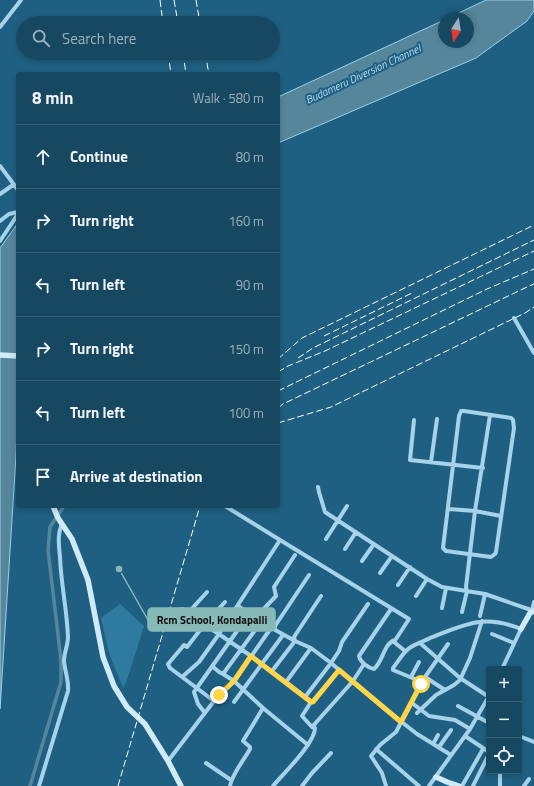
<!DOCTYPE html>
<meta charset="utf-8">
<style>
body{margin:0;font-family:"Titillium Web",sans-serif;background:#204f68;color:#f1f3f6}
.controls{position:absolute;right:12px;bottom:12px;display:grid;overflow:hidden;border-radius:4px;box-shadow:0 2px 6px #0003}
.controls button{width:36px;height:36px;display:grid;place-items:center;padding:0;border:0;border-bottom:1px solid #366077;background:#174862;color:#f1f3f6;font:20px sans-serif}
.compass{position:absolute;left:438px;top:12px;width:36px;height:36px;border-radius:50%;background:#174862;box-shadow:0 2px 6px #0003;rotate:192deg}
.stop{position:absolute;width:12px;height:12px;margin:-9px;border:3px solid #ffd54a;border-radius:50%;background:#fff}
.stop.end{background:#ffd54a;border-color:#fff;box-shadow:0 1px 4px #0008}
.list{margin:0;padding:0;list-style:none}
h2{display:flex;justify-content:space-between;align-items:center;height:52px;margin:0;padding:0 16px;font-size:17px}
h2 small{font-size:13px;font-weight:400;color:#9eb2be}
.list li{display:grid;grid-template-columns:26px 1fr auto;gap:12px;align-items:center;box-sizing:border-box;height:64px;padding:0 16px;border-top:1px solid #366077}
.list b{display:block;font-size:15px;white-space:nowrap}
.list em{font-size:13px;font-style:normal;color:#9eb2be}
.icon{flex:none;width:22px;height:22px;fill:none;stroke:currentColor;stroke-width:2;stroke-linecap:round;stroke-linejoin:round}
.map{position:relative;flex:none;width:534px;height:786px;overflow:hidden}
.search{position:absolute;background:#174862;box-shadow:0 2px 6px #0003;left:16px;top:16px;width:264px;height:44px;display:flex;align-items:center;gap:10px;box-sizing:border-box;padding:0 14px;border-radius:22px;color:#9eb2be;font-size:15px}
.panel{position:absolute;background:#174862;box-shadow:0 2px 6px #0003;left:16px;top:72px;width:264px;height:436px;border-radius:4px}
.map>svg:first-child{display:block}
</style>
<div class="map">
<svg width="534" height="786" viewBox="0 0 534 786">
<rect width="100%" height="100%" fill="#1f6082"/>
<path fill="#2f7a9f" d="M120,604L144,626L126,683L123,688L109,653L101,618Z"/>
<path fill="#56869c" stroke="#99d1ea" d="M486,0H534V11L527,21L476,58L278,143V97L444,20V42H468V18H448Z
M18,223V391L16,456L0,709V248Z"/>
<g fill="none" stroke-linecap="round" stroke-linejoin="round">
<path stroke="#56869c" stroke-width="3.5" d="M30,786L61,682V660L48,550L50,527L64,506"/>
<path stroke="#a6d3e9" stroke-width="4" d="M0,27L21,0
M0,166L18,190
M0,194L13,185
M0,221L9,214L18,212
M0,241L18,214
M514,318L534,353
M461,411H464L511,418L513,420L514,428L496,552L495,554L491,557L446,551L443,548L459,416Z
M414,420L410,460L483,468
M431,462L437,419
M318,487L319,492L325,512L427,579L442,587L485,594L531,610
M225,506L280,540
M449,509L475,511L501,516
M326,539L347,506
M345,549L356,532
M362,561L374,544
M380,573L392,556
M398,585L410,567
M207,592L188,613L251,656L286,682L311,648
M416,596L427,579
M238,606L261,622L295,641L311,648L331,663L385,709L417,734L451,755
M442,608L446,588
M391,609L359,656C360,662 368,668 374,669C384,660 383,644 395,640
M532,611L534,602
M462,612L467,591L466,587L475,511L490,415
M480,616L485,594
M255,618L276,596L274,587L295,555
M178,624L182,609L188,613
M492,634L514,643
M420,643L460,678L489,697
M212,666L219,672L223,674L261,622
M272,671L295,641L294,637L321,596
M223,674L234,681L263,708L308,745
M182,677L199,662L219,634L280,540L409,619L394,642L405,651
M411,677L419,662
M425,677L445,690
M286,682L312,702L339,670
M422,682L393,670V668C397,663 401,656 406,651C411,645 423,642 430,638C465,624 484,614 521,629L502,669
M305,697L331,663L339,651L342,642L368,604
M214,701L170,668L168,664L184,645L187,647L204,625L225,602
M234,702L283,635
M412,703L429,716L455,720L470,729
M458,706L489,723
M205,713L198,704L194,692L249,614
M417,713L436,695L454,685L460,680L470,658L482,621
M312,727L353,681L364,664
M465,736L489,752
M519,736L534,742
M433,744L438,735
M439,747L451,730
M376,749L419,786
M168,761L214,701L234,681L271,628H275V626L309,575
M206,763L231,780
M39,786L68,691C69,681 65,672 64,661C64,653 68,645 68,637C67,610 61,584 60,557C59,546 57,534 62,524
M230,786C232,774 244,760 250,749V747L243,741L263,708
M273,786C284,773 315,743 315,728L312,727L302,716L311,702
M302,786L312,773L331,753
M386,786L382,773L371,756L380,745L396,732L425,677L448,644
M429,786L470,729L489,696
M462,786L483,749
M473,786L489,754
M500,786V771
M524,786L529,779"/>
<path stroke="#d1eaf7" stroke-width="5.5" d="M0,355L18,356
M53,506L58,518L72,539L88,580L103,657L114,686L127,707L145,724L168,761L181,786
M521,629L530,613L534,611
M436,777L447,782L459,786"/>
<path stroke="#fff" stroke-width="1" stroke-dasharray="7 3" stroke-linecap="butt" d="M160,0L163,23
M174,0L178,23
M196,0L200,23
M168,53L171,74
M183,53L186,74
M205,53L209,74
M324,336L412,293
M298,358L313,348L534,240
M278,359L302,338L534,225
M278,372L288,366L325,351L534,251
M278,391L487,289L534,269
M278,408L283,404L527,287L534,284
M278,423L331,407L525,313L534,307
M118,786L200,506"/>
</g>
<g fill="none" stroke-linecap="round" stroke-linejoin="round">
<path stroke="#ffd54a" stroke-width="5" d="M219,695L234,681L251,656L311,702H313L339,670L401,722L421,684"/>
</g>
<g text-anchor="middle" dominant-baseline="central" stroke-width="4" stroke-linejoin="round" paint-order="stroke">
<g font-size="11" font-style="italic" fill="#b1dcf0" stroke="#1f6082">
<text transform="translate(363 74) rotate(-25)">Budameru Diversion Channel</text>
</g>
</g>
<path fill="none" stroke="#87bab6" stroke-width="1.5" d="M119 569L148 620"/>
<circle fill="#87bab6" stroke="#1f6082" stroke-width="1.5" cx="119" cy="569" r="4"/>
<rect fill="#87bab6" stroke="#87bab6" stroke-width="1.5" x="148" y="608" width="127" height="23" rx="4"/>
<g font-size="11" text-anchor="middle" font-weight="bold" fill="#111">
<text x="212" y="624">Rcm School, Kondapalli</text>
</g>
</svg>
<div class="controls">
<button>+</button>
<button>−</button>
<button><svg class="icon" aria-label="locate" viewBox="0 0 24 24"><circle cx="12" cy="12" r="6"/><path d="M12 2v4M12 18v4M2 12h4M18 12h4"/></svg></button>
</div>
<svg class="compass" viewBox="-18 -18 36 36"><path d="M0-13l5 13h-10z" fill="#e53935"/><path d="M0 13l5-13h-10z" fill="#9eb2be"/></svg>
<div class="stop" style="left:421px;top:684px"></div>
<div class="stop end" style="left:219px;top:695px"></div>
<div class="search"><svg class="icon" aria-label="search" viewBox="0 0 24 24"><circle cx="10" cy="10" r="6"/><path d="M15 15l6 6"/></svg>Search here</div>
<section class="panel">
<h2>8 min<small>Walk · 580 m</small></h2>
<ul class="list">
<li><svg class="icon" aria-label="ahead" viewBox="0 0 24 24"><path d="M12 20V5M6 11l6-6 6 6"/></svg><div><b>Continue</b></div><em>80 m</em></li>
<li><svg class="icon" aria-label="right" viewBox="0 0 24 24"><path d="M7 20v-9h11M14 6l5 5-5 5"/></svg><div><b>Turn right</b></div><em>160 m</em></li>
<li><svg class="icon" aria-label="left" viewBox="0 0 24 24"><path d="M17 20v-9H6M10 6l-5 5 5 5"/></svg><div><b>Turn left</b></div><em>90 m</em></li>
<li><svg class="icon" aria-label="right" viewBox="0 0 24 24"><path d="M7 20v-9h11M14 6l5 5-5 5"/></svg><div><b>Turn right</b></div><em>150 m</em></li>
<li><svg class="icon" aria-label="left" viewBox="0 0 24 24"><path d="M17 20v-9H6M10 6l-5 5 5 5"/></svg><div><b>Turn left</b></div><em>100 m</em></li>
<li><svg class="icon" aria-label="arrive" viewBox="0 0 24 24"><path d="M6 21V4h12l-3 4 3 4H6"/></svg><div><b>Arrive at destination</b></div></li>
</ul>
</section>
</div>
